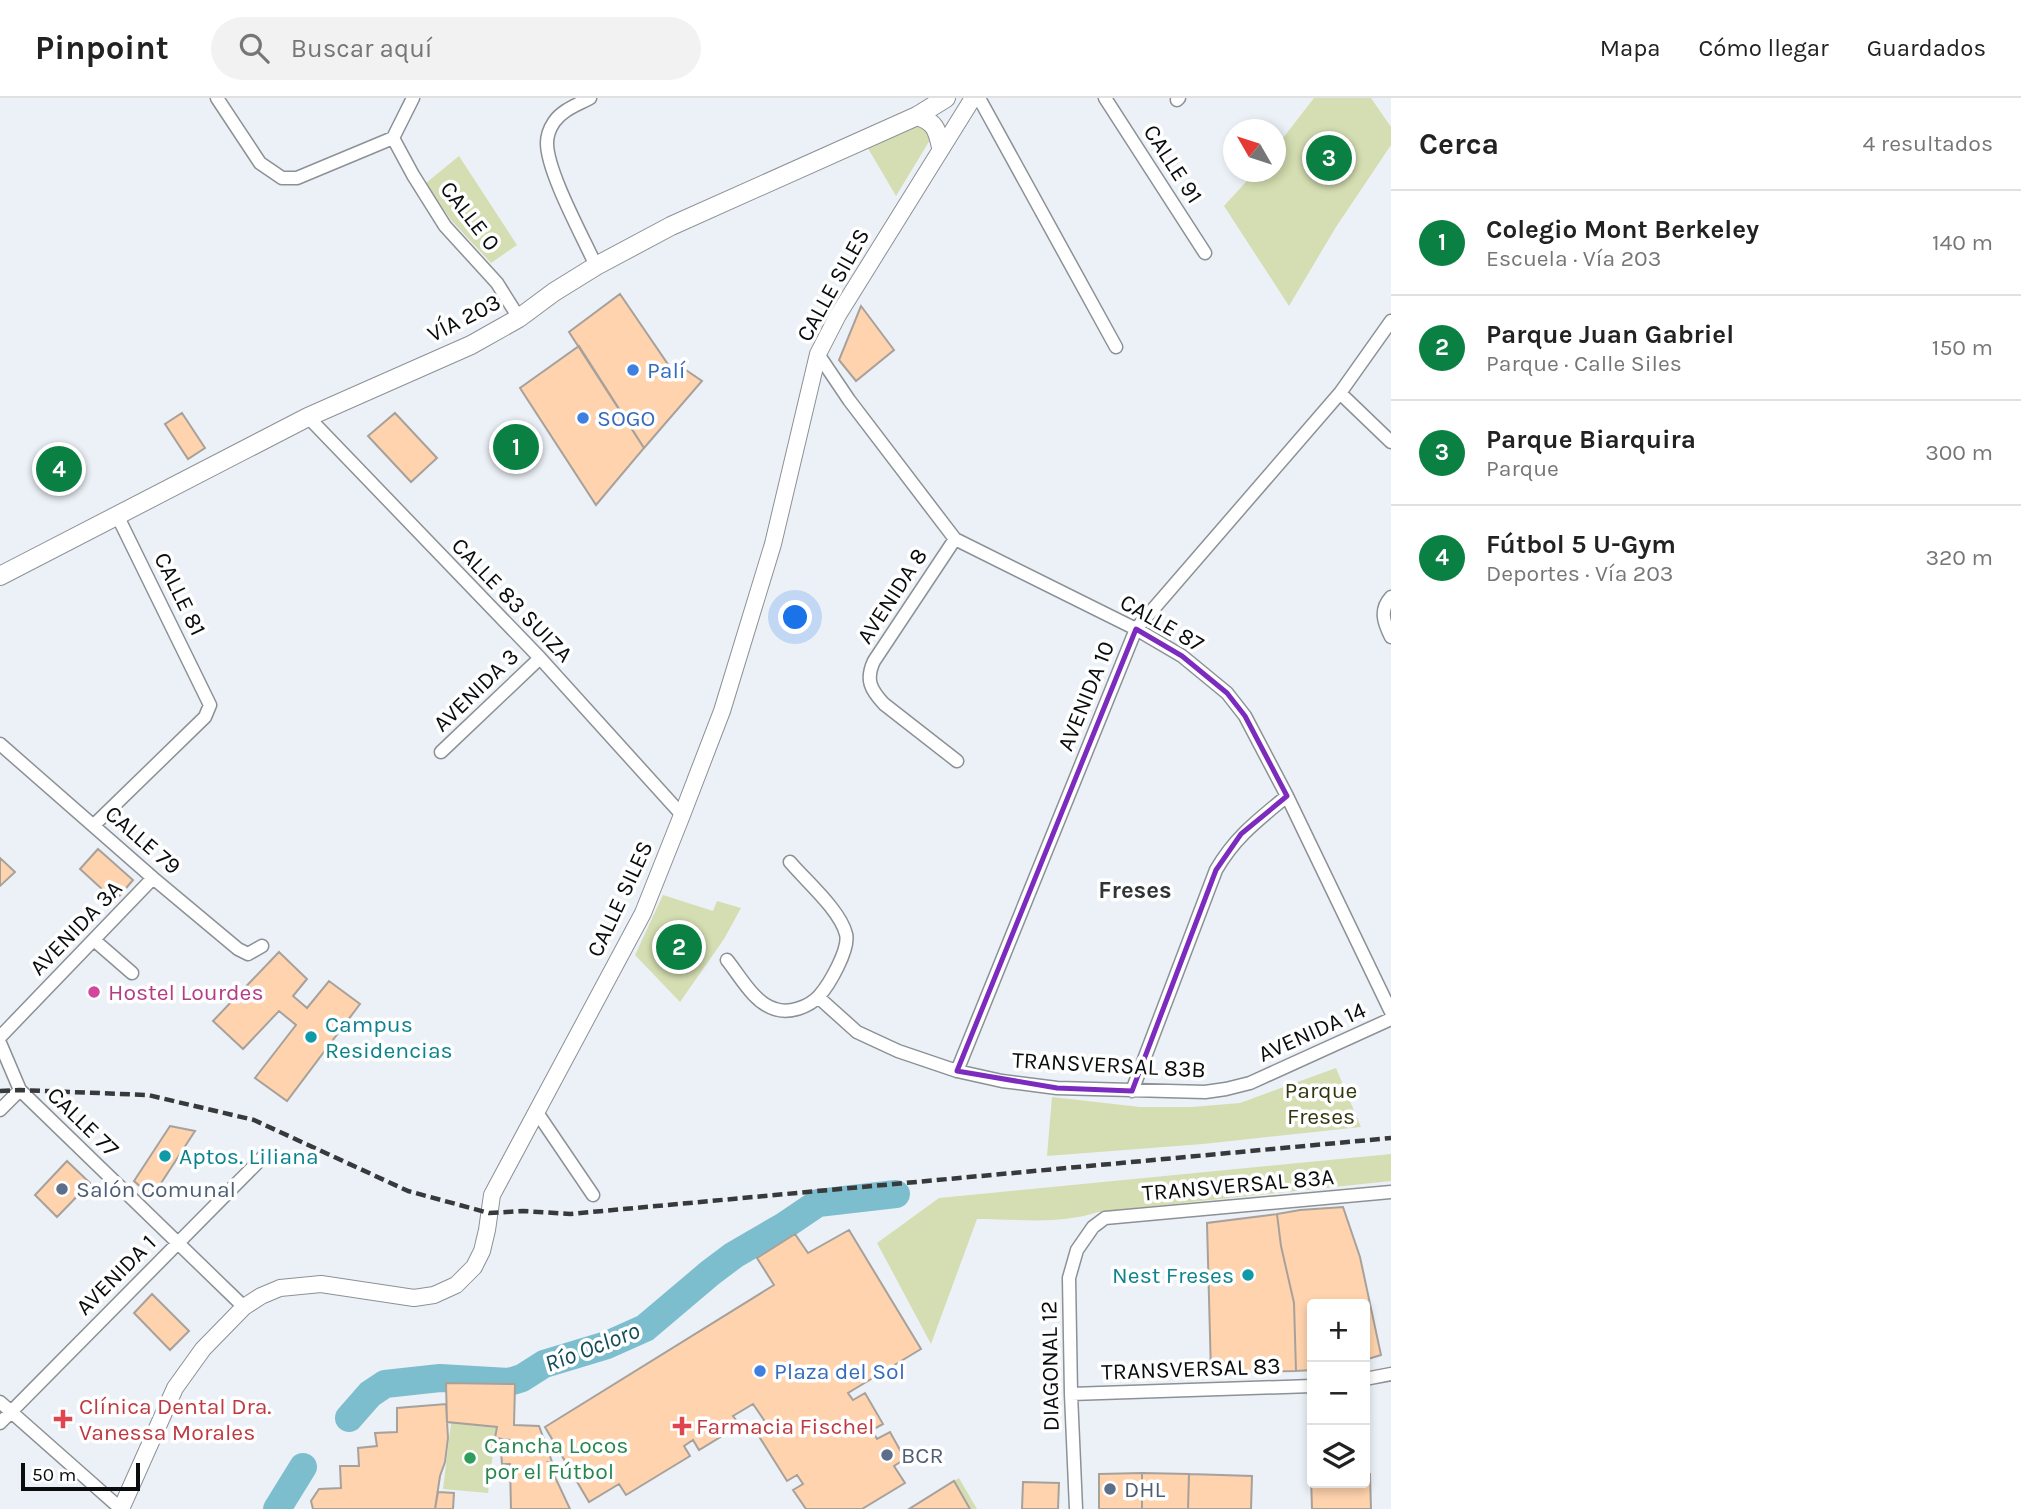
<!DOCTYPE html>
<html lang="es">
<meta charset="utf-8">
<style>
body{margin:0;font-family:Karla,sans-serif;background:#f2f2f2;color:#222}
.controls{position:absolute;right:21px;bottom:21px;display:grid;overflow:hidden;border-radius:7px;box-shadow:0 4px 10px #0003}
.controls button{width:63px;height:63px;display:grid;place-items:center;padding:0;border:0;border-bottom:2px solid #e0e0e0;background:#fff;color:#222;font:35px sans-serif}
.compass{position:absolute;left:1223px;top:21px;width:63px;height:63px;border-radius:50%;background:#fff;box-shadow:0 4px 10px #0003;rotate:309deg}
.scale{position:absolute;left:21px;bottom:18px;width:119px;box-sizing:border-box;padding-left:7px;border:4px solid #0a0c0d;border-top:0;font-size:19px;line-height:24px;white-space:nowrap;color:#0a0c0d;-webkit-text-stroke:5px #fff;paint-order:stroke}
.you{position:absolute;left:796px;top:520px;width:24px;height:24px;margin:-18px;border:5px solid #fff;border-radius:50%;background:#1a73e8;box-shadow:0 0 0 10px #1a73e833}
.badge{display:grid;place-items:center;width:46px;height:46px;border-radius:50%;background:#0b8043;color:#fff;font-size:23px;font-weight:700}
.pin{position:absolute;translate:-50% -50%;border:4px solid #fff;box-shadow:0 2px 7px #0006}
.list{margin:0;padding:0;list-style:none}
h2{display:flex;justify-content:space-between;align-items:center;height:91px;margin:0;padding:0 28px;font-size:30px}
h2 small{font-size:23px;font-weight:400;color:#767676}
.list li{display:grid;grid-template-columns:46px 1fr auto;gap:21px;align-items:center;box-sizing:border-box;height:105px;padding:0 28px;border-top:2px solid #e0e0e0}
.list b{display:block;font-size:26px;white-space:nowrap}
.list p{margin:0;font-size:23px;white-space:nowrap;color:#767676}
.list em{font-size:23px;font-style:normal;color:#767676}
.icon{flex:none;width:38px;height:38px;fill:none;stroke:currentColor;stroke-width:2;stroke-linecap:round;stroke-linejoin:round}
.map{position:relative;flex:none;width:1391px;height:1411px;overflow:hidden}
header{display:flex;align-items:center;gap:42px;box-sizing:border-box;height:98px;padding:0 35px;background:#fff;border-bottom:2px solid #e0e0e0}
header strong{font-size:33px}
nav{display:flex;gap:38px;margin-inline-start:auto;font-size:24px}
.search{width:490px;height:63px;background:#f2f2f2;display:flex;align-items:center;gap:18px;box-sizing:border-box;padding:0 24px;border-radius:38px;color:#767676;font-size:26px}
main{display:flex}
aside{flex:1;background:#fff}
.map>svg:first-child{display:block}
</style>
<header>
<strong>Pinpoint</strong>
<div class="search"><svg class="icon" aria-label="search" viewBox="0 0 24 24"><circle cx="10" cy="10" r="6"/><path d="M15 15l6 6"/></svg>Buscar aquí</div>
<nav><a>Mapa</a><a>Cómo llegar</a><a>Guardados</a></nav>
</header>
<main>
<div class="map">
<svg width="1391" height="1411" viewBox="0 0 1391 1411">
<rect width="100%" height="100%" fill="#ecf1f7"/>
<path fill="#d5deb2" d="M1314,0H1371L1391,29V47L1336,129L1289,208L1224,108L1255,74H1276V49Z
M925,23L933,37L896,98L866,47Z
M459,58L517,147L491,165L451,122L426,85Z
M663,797L713,813L717,803L741,810L724,841L680,904L635,857Z
M1336,970L1361,1029L1203,1046L1047,1058L1052,999L1140,1009H1191L1240,1005Z
M1391,1056V1083L1098,1114C1059,1127 1017,1121 977,1121L931,1246L877,1145L939,1100Z
M451,1325L496,1330L488,1395L443,1391Z
M959,1380L977,1411H970L954,1383Z"/>
<g fill="none" stroke-linecap="round" stroke-linejoin="round">
<path stroke="#7dbece" stroke-width="28" d="M349,1320L370,1296L385,1286L440,1280L509,1284L522,1280L544,1266L607,1247L645,1230L710,1175L734,1157L784,1128L818,1105L896,1096
M277,1411L303,1369"/>
</g>
<path fill="#ffd3ad" stroke="#a7a19c" stroke-width="2" d="M620,196L674,275L680,268L702,283L644,350L569,234Z
M861,208L894,252L856,283L839,262Z
M579,248L644,350L596,407L520,290Z
M182,315L205,350L188,361L165,326Z
M395,315L437,360L411,384L368,338Z
M98,751L133,782L115,803L80,771Z
M0,760L15,774L0,788Z
M279,854L307,881L293,898L307,910L329,883L360,906L287,1003L255,980L296,927L279,913L243,951L213,923Z
M170,1028L195,1033L152,1099L134,1083Z
M67,1063L90,1085L57,1119L35,1097Z
M1343,1109L1360,1159L1381,1257L1365,1262V1206H1312V1272L1296,1273L1294,1205L1281,1148L1277,1116L1300,1112Z
M1277,1116L1281,1148L1294,1205L1296,1273L1211,1275L1207,1125Z
M849,1132L921,1251L848,1295L853,1302L865,1295L883,1326L872,1332L877,1341L890,1334L905,1361L894,1368L905,1385L862,1411H806L793,1392L803,1386L797,1377L787,1383L755,1332L766,1325L753,1306L733,1318L740,1327L699,1352L693,1342L684,1348L690,1358L626,1397L619,1386L589,1404L545,1329L774,1187L757,1160L795,1136L808,1155Z
M152,1196L189,1233L170,1252L134,1215Z
M446,1285L515,1286L514,1327L539,1328L546,1347L495,1340L497,1329L447,1324Z
M446,1306L448,1340L445,1364L440,1378L435,1411H313L311,1403L319,1391L341,1390L340,1368H359L358,1350L377,1348L375,1335L397,1334V1310Z
M500,1341L546,1347L552,1364H548L570,1411H511L510,1366H502Z
M1142,1375V1411H1099V1376Z
M1142,1375L1189,1376L1188,1411H1142Z
M1189,1376L1252,1378L1251,1411H1188Z
M1365,1376H1370L1371,1411H1312L1311,1378H1312V1385H1365Z
M954,1383L970,1411H909Z
M1023,1384L1059,1385L1058,1411H1022Z
M438,1394L454,1395L453,1411H435Z"/>
<g fill="none" stroke-linecap="round" stroke-linejoin="round">
<g stroke="#8c9196" stroke-width="15">
<path id="minor" d="M217,0L260,65L282,80H297L393,40L413,0
M590,0C577,7 562,12 554,24C550,30 547,38 547,45C547,74 583,139 596,168
M979,0L1116,249
M1105,0L1205,155
M1177,2L1179,0
M393,40L413,77L445,128L497,185L519,220
M818,256L849,302L955,441L1136,531L1182,558L1227,595L1245,618L1287,698L1391,914
M1340,295L1391,344
M308,319L540,560L682,717
M955,441L874,563C865,582 871,592 884,606L957,663
M1391,499C1379,512 1384,525 1391,539
M0,646L153,780L238,851L248,856L262,848
M441,654L540,560
M94,727L205,619L210,607L117,417
M94,842L132,875
M727,862C740,878 754,905 775,911C789,916 809,909 819,898C829,887 850,851 846,836C840,812 806,783 790,764
M818,899L857,934L898,953L957,973L1002,983L1057,990L1205,994L1226,991L1250,985L1391,921
M0,939L153,780
M0,945L20,992L244,1209
M957,973L1136,531L1340,295L1391,223
M1132,993L1216,772C1235,739 1258,722 1287,698
M0,1012L20,992
M536,1013L593,1097
M1365,1281L1391,1276
M1071,1296L1312,1288
M0,1304L121,1411
M0,1325L263,1059
M1076,1411L1071,1296L1069,1180L1077,1152L1093,1129L1105,1120L1391,1094"/>
</g>
<g stroke="#8c9196" stroke-width="18">
<path id="tertiary" d="M121,1411L175,1290L203,1251L244,1209L261,1198L280,1190L321,1186L414,1200L434,1197L456,1187L474,1169L482,1153L487,1132L492,1097L643,815L682,717L722,613L773,446L818,256L838,217L973,0"/>
</g>
<g stroke="#8c9196" stroke-width="20">
<path id="secondary" d="M917,18C935,24 937,31 941,49
M0,478L308,319L471,247L519,220L554,194L596,168L671,128L917,18L946,0"/>
</g>
<use href="#minor" stroke="#fff" stroke-width="12"/>
<use href="#tertiary" stroke="#fff" stroke-width="16"/>
<use href="#secondary" stroke="#fff" stroke-width="18"/>
<path stroke="#37393b" stroke-width="4.5" stroke-dasharray="10 5" stroke-linecap="butt" d="M0,993L20,992L148,997L254,1022L408,1093L489,1115L523,1113L570,1116L1391,1040"/>
</g>
<path fill="none" stroke="#7b2cbf" stroke-width="5" stroke-linejoin="round" d="M1136,531L1182,558L1227,595L1245,618L1287,698L1241,736L1216,772L1132,993L1057,990L957,973Z"/>
<g fill="#3f7fe0" stroke="#fff" stroke-width="2.5">
<circle cx="633" cy="272" r="7"/>
<circle cx="583" cy="320" r="7"/>
<circle cx="760" cy="1273" r="7"/>
</g>
<circle fill="#d1479c" stroke="#fff" stroke-width="2.5" cx="94" cy="894" r="7"/>
<g fill="#0f9aa8" stroke="#fff" stroke-width="2.5">
<circle cx="311" cy="939" r="7"/>
<circle cx="165" cy="1058" r="7"/>
<circle cx="1248" cy="1177" r="7"/>
</g>
<g fill="#5c6f8a" stroke="#fff" stroke-width="2.5">
<circle cx="62" cy="1091" r="7"/>
<circle cx="887" cy="1357" r="7"/>
<circle cx="1110" cy="1391" r="7"/>
</g>
<g fill="#e0444e" stroke="#fff" stroke-width="2.5">
<path d="M59.5 1310.5h7v7h7v7h-7v7h-7v-7h-7v-7h7z"/>
<path d="M678.5 1317.5h7v7h7v7h-7v7h-7v-7h-7v-7h7z"/>
</g>
<circle fill="#2e9e5b" stroke="#fff" stroke-width="2.5" cx="470" cy="1360" r="7"/>
<g text-anchor="middle" dominant-baseline="central" stroke-width="7" stroke-linejoin="round" paint-order="stroke">
<g font-size="23" fill="#0a0c0d" stroke="#fff">
<text transform="translate(1173 66) rotate(57)">CALLE 91</text>
<text transform="translate(470 118) rotate(52)">CALLE 0</text>
<text transform="translate(833 187) rotate(-61)">CALLE SILES</text>
<text transform="translate(464 220) rotate(-27)">VÍA 203</text>
<text transform="translate(180 496) rotate(64)">CALLE 81</text>
<text transform="translate(892 498) rotate(-57)">AVENIDA 8</text>
<text transform="translate(512 502) rotate(46)">CALLE 83 SUIZA</text>
<text transform="translate(1162 525) rotate(30)">CALLE 87</text>
<text transform="translate(476 592) rotate(-44)">AVENIDA 3</text>
<text transform="translate(1086 598) rotate(-68)">AVENIDA 10</text>
<text transform="translate(143 742) rotate(41)">CALLE 79</text>
<text transform="translate(620 801) rotate(-65)">CALLE SILES</text>
<text transform="translate(76 830) rotate(-46)">AVENIDA 3A</text>
<text transform="translate(1312 934) rotate(-24)">AVENIDA 14</text>
<text transform="translate(1109 967) rotate(3)">TRANSVERSAL 83B</text>
<text transform="translate(83 1024) rotate(44)">CALLE 77</text>
<text transform="translate(1238 1087) rotate(-5)">TRANSVERSAL 83A</text>
<text transform="translate(116 1177) rotate(-45)">AVENIDA 1</text>
<text transform="translate(1050 1268) rotate(-91)">DIAGONAL 12</text>
<text transform="translate(1191 1271) rotate(-2)">TRANSVERSAL 83</text>
</g>
<g font-size="23" fill="#366cbe" stroke="#fff" text-anchor="start">
<text x="647" y="272">Palí</text>
<text x="597" y="320">SOGO</text>
<text x="774" y="1273">Plaza del Sol</text>
</g>
<g font-size="23" fill="#b23c85" stroke="#fff" text-anchor="start">
<text x="108" y="894">Hostel Lourdes</text>
</g>
<g font-size="23" fill="#0d838f" stroke="#fff" text-anchor="start">
<text x="325" y="926">Campus<tspan x="325" dy="26">Residencias</tspan></text>
<text x="179" y="1058">Aptos. Liliana</text>
<text x="1234" y="1177" text-anchor="end">Nest Freses</text>
</g>
<g font-size="23" fill="#31360e" stroke="#fff">
<text x="1321" y="992">Parque<tspan x="1321" dy="26">Freses</tspan></text>
</g>
<g font-size="23" fill="#4e5e75" stroke="#fff" text-anchor="start">
<text x="76" y="1091">Salón Comunal</text>
<text x="901" y="1357">BCR</text>
<text x="1124" y="1391">DHL</text>
</g>
<g font-size="23" fill="#be3a42" stroke="#fff" text-anchor="start">
<text x="79" y="1308">Clínica Dental Dra.<tspan x="79" dy="26">Vanessa Morales</tspan></text>
<text x="696" y="1328">Farmacia Fischel</text>
</g>
<g font-size="23" fill="#27864d" stroke="#fff" text-anchor="start">
<text x="484" y="1347">Cancha Locos<tspan x="484" dy="26">por el Fútbol</tspan></text>
</g>
<g font-size="24" font-weight="bold" fill="#303439" stroke="#fff">
<text x="1135" y="792">Freses</text>
</g>
<g font-size="24" font-style="italic" fill="#124c58" stroke="#fff">
<text transform="translate(592 1249) rotate(-21)">Río Ocloro</text>
</g>
</g>
</svg>
<div class="controls">
<button>+</button>
<button>−</button>
<button><svg class="icon" aria-label="layers" viewBox="0 0 24 24"><path d="M12 4l9 5-9 5-9-5zM3 14l9 5 9-5"/></svg></button>
</div>
<svg class="compass" viewBox="-18 -18 36 36"><path d="M0-13l5 13h-10z" fill="#e53935"/><path d="M0 13l5-13h-10z" fill="#767676"/></svg>
<div class="scale">50 m</div>
<div class="you"></div>
<div class="pin badge" style="left:516px;top:349px">1</div>
<div class="pin badge" style="left:679px;top:849px">2</div>
<div class="pin badge" style="left:1329px;top:60px">3</div>
<div class="pin badge" style="left:59px;top:371px">4</div>
</div>
<aside>
<h2>Cerca<small>4 resultados</small></h2>
<ul class="list">
<li><span class="badge">1</span><div><b>Colegio Mont Berkeley</b><p>Escuela · Vía 203</p></div><em>140 m</em></li>
<li><span class="badge">2</span><div><b>Parque Juan Gabriel</b><p>Parque · Calle Siles</p></div><em>150 m</em></li>
<li><span class="badge">3</span><div><b>Parque Biarquira</b><p>Parque</p></div><em>300 m</em></li>
<li><span class="badge">4</span><div><b>Fútbol 5 U-Gym</b><p>Deportes · Vía 203</p></div><em>320 m</em></li>
</ul>
</aside>
</main>
